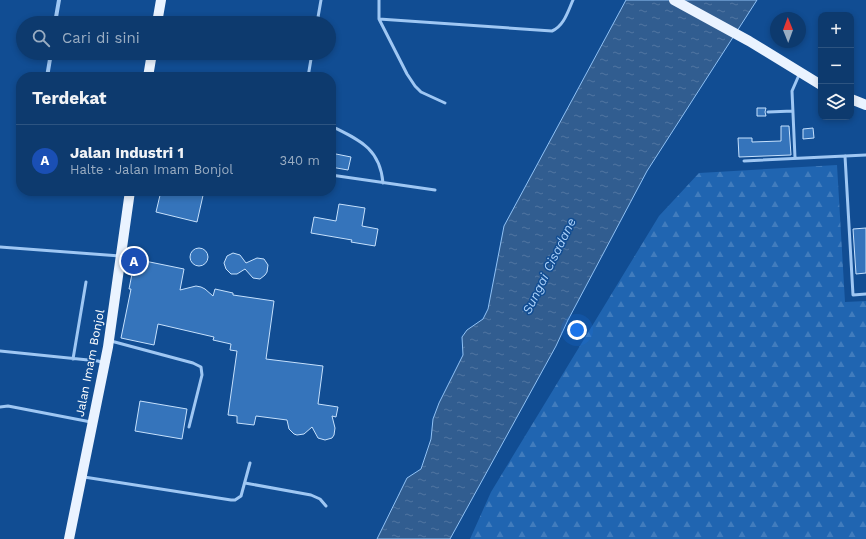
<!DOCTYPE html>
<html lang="id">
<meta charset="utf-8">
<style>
body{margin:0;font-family:"Work Sans",sans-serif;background:#164173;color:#f1f3f6}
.controls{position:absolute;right:12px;top:12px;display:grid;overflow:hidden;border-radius:8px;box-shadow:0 2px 6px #0003}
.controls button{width:36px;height:36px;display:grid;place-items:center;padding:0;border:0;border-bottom:1px solid #2d5481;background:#0d3a6e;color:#f1f3f6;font:20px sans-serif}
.compass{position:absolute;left:770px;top:12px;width:36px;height:36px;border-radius:50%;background:#0d3a6e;box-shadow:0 2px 6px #0003;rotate:359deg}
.you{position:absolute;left:577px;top:330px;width:14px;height:14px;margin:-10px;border:3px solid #fff;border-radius:50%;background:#1a73e8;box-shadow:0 0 0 6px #1a73e833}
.badge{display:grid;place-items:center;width:26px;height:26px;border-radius:50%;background:#ffcd60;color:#fff;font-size:13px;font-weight:700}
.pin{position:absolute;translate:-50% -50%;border:2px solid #fff;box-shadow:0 1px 4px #0006}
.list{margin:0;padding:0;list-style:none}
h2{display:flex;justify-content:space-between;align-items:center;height:52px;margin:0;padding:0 16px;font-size:17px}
h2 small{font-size:13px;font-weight:400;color:#9aadc2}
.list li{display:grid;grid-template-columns:26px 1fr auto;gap:12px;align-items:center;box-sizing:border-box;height:72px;padding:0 16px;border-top:1px solid #2d5481}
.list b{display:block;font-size:15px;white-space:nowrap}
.list p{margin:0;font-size:13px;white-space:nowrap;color:#9aadc2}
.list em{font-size:13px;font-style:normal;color:#9aadc2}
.icon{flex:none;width:22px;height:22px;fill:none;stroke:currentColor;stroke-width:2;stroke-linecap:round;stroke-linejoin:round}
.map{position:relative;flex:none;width:866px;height:539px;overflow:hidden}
.search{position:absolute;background:#0d3a6e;box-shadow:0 2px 6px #0003;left:16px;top:16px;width:320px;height:44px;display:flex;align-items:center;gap:10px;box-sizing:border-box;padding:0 14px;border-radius:22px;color:#9aadc2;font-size:15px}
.panel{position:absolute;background:#0d3a6e;box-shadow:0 2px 6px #0003;left:16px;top:72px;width:320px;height:124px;border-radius:16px}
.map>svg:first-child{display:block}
</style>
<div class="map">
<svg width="866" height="539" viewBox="0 0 866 539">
<defs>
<pattern id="forest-firs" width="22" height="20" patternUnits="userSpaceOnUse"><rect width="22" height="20" fill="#2065b1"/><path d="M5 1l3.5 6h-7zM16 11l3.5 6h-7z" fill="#417cbd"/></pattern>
<pattern id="water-ripples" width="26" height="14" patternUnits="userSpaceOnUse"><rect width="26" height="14" fill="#315d90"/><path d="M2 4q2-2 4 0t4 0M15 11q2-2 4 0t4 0" fill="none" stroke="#5075a1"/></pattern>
</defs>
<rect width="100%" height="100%" fill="#114d93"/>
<path fill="url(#forest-firs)" d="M837,165L845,302L866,301V539H470L491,492L659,216L699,173Z"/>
<path fill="url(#water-ripples)" stroke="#90c2f6" d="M626,0H757L647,171L568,320L556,346L450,539H377L407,478L421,469L431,439L433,419L439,403L463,355L462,337L467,330L483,319L488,309L504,226Z"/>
<path fill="#3574bb" stroke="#c6e1fd" d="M757,108H766L765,112L766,116H757Z
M781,126H789L791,155L739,157L738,138H752V142L781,141Z
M813,128L814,138L803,139V129Z
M331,153L351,157L348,170L331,167Z
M161,191L180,195L181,191H204L197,222L156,212Z
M339,204L365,208L362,226L378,229L375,246L351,242L352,240L311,233L314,217L336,221Z
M866,228V273L856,274L853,229Z
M190 257a9 9 0 1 1 18 0a9 9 0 1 1-18 0Z
M233,253L240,255L246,263L257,258L264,259L268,265L267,272L265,275L260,279L253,278L245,269L237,274H231L226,269L224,263L227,256Z
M135,259L184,269L180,290L196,286L201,287L205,289L213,296L215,289L233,293V295L274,301L266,359L323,366L318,404L338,407L336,417L332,416L335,428L334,435L332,438L325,440L318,438L312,427L304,434L297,435L294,434L289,429L287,420L256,416L254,425L237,423V416L228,415L237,351L230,350L231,344L213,340L214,337L158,324L154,345L121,338L131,289H129Z
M140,401L187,409L182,439L135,431Z"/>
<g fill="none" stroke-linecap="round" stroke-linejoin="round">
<path stroke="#9fc7f3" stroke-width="3" d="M379,0V19L407,74L415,86L421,92L445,103
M379,19L552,31C564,26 568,11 573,0
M317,23L321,0
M308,77L312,53
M768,112L793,111
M331,126C359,140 380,148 383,183
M845,156L853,295L866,294
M795,158L792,91L799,75
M744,161L866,155
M331,175L435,190
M0,247L120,256
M111,341L193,363L201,367L202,375L189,427
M0,351L98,361L104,363
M73,359L86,282
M0,407L8,406L91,422
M84,477L231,500H235L241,496L250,463
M245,483L311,495L320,499L326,506"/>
<path stroke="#9fc7f3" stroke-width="4" d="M55,23L59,0
M47,77L51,53"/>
<path stroke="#eaf3ff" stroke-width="10" d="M674,0L749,41L821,85
M157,23L161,0
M148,77L152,53
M851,99L866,105
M69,539L108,347L130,191"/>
</g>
<g text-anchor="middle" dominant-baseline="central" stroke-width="3" stroke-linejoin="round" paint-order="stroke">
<g font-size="12" fill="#fff" stroke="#114d93">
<text transform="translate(90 363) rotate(-79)">Jalan Imam Bonjol</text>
</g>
<g font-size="13" font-style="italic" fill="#abd1fa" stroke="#114d93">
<text transform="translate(549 266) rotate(-64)">Sungai Cisadane</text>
</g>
</g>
</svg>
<div class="controls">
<button>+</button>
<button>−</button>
<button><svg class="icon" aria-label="layers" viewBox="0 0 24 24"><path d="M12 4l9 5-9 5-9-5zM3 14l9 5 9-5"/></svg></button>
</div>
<svg class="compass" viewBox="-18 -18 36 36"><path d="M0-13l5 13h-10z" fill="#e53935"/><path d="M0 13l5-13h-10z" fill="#9aadc2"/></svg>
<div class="you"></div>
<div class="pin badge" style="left:134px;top:261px;background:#1a4fb4">A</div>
<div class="search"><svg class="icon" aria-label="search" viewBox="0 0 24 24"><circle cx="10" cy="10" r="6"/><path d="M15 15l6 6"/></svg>Cari di sini</div>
<section class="panel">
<h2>Terdekat<small></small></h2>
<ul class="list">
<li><span class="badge" style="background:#1a4fb4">A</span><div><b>Jalan Industri 1</b><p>Halte · Jalan Imam Bonjol</p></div><em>340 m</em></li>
</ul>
</section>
</div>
